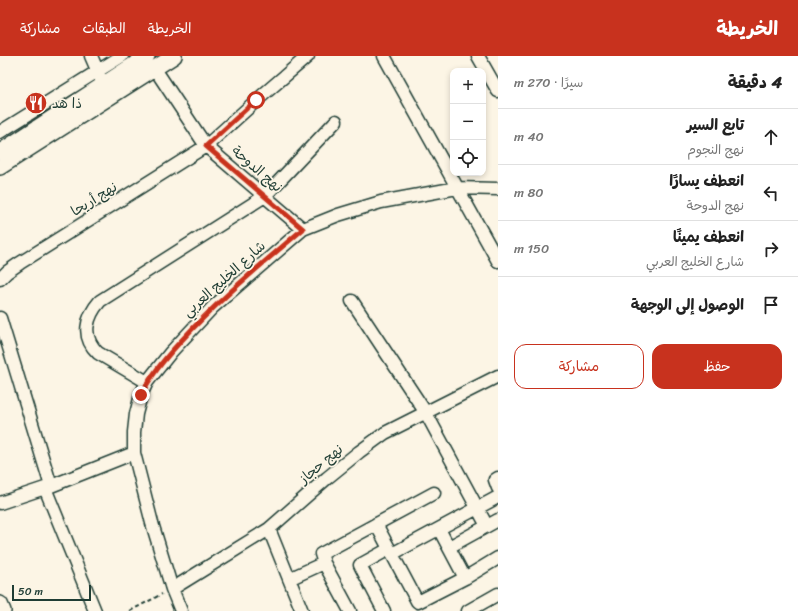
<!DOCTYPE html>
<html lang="ar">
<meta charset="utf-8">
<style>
body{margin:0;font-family:Sriracha,"Playpen Sans Arabic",sans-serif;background:#f2f2f2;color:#222;direction:rtl}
.controls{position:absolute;right:12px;top:12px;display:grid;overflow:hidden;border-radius:8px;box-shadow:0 2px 6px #0003}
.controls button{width:36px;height:36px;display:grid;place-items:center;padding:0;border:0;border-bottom:1px solid #e0e0e0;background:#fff;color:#222;font:20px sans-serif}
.scale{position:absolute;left:12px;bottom:10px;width:79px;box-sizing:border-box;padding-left:4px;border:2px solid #1f3d34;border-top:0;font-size:11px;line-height:14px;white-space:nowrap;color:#1f3d34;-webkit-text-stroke:3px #fcf5e5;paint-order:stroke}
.stop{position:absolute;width:12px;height:12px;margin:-9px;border:3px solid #c8321e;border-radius:50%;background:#fff}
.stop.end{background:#c8321e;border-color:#fff;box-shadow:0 1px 4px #0008}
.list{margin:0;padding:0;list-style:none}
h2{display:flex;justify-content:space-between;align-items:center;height:52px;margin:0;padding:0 16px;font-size:17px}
h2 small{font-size:13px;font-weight:400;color:#767676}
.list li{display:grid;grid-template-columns:26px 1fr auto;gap:12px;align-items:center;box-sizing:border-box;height:56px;padding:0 16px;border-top:1px solid #e0e0e0}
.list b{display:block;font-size:15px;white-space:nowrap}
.list p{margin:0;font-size:13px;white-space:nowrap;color:#767676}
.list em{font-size:13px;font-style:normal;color:#767676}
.actions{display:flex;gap:8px;padding:12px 16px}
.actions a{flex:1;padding:9px 0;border:1px solid #c8321e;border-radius:12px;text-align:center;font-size:14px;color:#c8321e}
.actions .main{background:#c8321e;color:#fff}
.icon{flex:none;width:22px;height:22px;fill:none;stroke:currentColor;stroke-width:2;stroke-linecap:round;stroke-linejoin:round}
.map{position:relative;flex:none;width:498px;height:555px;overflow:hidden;direction:ltr}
header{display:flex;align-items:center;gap:24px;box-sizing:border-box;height:56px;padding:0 20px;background:#c8321e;color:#fff}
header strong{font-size:19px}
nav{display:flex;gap:22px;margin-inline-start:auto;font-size:14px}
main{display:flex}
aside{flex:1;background:#fff}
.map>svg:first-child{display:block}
</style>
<header>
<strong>الخريطة</strong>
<nav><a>الخريطة</a><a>الطبقات</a><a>مشاركة</a></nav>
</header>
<main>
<aside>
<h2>4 دقيقة<small>سيرًا · 270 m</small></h2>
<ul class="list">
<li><svg class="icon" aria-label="ahead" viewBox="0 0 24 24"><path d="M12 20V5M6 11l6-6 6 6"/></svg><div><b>تابع السير</b><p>نهج النجوم</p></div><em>40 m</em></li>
<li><svg class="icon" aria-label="left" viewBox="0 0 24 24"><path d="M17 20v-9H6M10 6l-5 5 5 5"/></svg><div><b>انعطف يسارًا</b><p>نهج الدوحة</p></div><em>80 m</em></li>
<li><svg class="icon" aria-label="right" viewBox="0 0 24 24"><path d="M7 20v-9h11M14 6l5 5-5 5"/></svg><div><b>انعطف يمينًا</b><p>شارع الخليج العربي</p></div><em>150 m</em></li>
<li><svg class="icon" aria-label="arrive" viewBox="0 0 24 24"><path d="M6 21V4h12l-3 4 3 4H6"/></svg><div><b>الوصول إلى الوجهة</b></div></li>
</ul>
<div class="actions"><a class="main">حفظ</a><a>مشاركة</a></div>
</aside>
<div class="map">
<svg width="498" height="555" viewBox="0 0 498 555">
<rect width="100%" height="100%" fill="#fcf5e5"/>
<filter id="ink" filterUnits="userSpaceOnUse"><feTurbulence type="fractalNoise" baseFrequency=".025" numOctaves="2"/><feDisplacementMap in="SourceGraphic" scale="8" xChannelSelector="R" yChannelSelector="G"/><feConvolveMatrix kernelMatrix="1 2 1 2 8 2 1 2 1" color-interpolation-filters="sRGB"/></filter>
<g filter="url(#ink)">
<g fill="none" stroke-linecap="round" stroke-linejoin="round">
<g stroke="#1f3d34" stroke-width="15">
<path id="minor" d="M91,0L101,23
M384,0L498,205
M478,0L498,35
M155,13L206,90L303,173
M0,76L122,0
M0,223L7,216L20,207L206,90L257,44L308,0
M352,245L426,357L487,470
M0,262L51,430
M147,326L98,297C81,281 86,261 100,245L265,140L336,65
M498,422L495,424L498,432
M45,432L95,555
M0,447L51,430L134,397
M376,468L417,545L418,546L465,522L498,502
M269,473L302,555
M439,473L465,522
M449,491L498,464
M392,498L498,441
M289,523L324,507
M172,533L269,473L327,422L359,396L385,377L498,320
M181,555L172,533L152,467L134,397V376L136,358L141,339L147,326L171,296L213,251L303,173L338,159L381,146L457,132L498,133
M350,555L324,507L321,498L434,437
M384,555L361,511L360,509L389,493
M468,555L498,538"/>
</g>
<g stroke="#1f3d34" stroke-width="18">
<path id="major" d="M0,96L147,0
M0,111L174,0
M0,548L3,555"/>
</g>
<path stroke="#1f3d34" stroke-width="2" stroke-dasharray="4 3" stroke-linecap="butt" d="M130,555L162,538"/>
<use href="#minor" stroke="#fcf5e5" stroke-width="12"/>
<use href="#major" stroke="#fcf5e5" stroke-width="15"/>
</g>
</g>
<g fill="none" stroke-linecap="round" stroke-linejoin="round" filter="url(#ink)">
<path stroke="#c8321e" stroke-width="5" d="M141,339C151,319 166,301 181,285C218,244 261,209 303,173L206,90L256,44"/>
</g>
<defs>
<g id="restaurant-disc" transform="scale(1.15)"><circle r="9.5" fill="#c8321e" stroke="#fcf5e5"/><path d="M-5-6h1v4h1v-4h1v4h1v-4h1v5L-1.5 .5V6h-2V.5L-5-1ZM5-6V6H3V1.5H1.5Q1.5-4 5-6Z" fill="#fff"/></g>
</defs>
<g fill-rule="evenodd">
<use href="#restaurant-disc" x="36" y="47"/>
</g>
<g text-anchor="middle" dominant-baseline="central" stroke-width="3.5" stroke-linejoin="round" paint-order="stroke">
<g font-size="14" fill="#1f3d34" stroke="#fcf5e5" text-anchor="start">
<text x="52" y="47">ذا هد</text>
</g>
<g font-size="14" fill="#1f3d34" stroke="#fcf5e5">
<text transform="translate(257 113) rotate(41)">نهج الدوحة</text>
<text transform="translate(94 143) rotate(-32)">نهج أريحا</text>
<text transform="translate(224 223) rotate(-42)">شارع الخليج العربي</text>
<text transform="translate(321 408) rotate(-40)">نهج حجاز</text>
</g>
</g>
</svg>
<div class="controls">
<button>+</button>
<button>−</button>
<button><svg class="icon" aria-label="locate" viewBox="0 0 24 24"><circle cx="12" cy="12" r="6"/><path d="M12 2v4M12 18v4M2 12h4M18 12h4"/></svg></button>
</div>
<div class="scale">50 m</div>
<div class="stop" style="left:256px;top:44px"></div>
<div class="stop end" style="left:141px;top:339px"></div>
</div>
</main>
